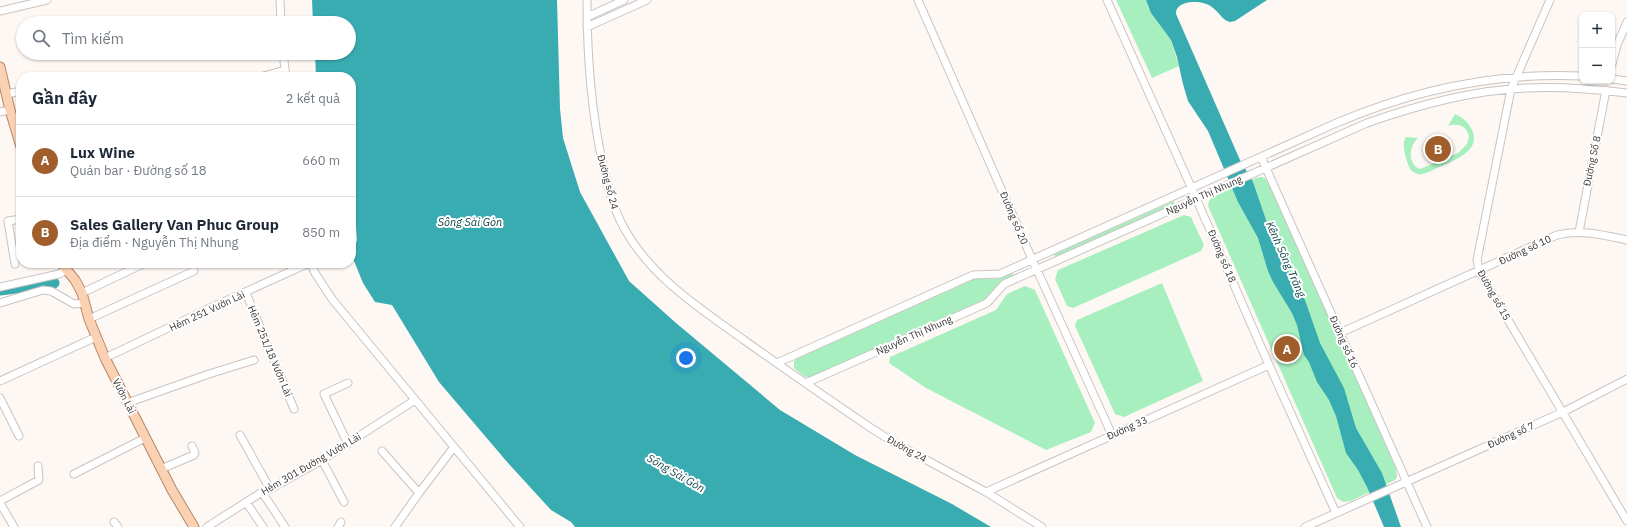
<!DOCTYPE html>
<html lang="vi">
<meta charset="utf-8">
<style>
body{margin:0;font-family:"IBM Plex Sans",sans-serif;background:#f6f6f7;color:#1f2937}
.controls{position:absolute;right:12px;top:12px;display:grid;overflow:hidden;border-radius:8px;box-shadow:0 1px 3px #0004}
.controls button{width:36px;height:36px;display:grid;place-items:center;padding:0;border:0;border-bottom:1px solid #e0e1e3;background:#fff;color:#1f2937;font:20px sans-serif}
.you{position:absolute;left:686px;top:358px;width:14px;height:14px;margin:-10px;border:3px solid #fff;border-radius:50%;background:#1a73e8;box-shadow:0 0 0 6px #1a73e833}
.badge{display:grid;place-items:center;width:26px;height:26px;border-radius:50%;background:#a15e2d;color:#fff;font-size:13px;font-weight:700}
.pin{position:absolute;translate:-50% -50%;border:2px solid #fff;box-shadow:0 1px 4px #0006}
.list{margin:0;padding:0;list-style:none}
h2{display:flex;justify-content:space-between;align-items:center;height:52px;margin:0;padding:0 16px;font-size:17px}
h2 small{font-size:13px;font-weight:400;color:#747a83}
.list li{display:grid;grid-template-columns:26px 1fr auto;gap:12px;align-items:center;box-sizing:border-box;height:72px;padding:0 16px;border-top:1px solid #e0e1e3}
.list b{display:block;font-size:15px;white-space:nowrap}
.list p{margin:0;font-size:13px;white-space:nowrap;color:#747a83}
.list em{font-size:13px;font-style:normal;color:#747a83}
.icon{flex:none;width:22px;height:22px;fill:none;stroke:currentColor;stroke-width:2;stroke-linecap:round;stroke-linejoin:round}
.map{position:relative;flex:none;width:1627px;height:527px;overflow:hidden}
.search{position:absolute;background:#fff;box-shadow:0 1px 3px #0004;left:16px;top:16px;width:340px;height:44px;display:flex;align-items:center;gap:10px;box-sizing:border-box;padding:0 14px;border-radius:22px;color:#747a83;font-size:15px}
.panel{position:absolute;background:#fff;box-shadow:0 1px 3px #0004;left:16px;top:72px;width:340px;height:196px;border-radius:16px}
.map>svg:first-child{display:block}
</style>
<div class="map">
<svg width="1627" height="527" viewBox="0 0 1627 527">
<rect width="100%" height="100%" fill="#fef8f5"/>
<path fill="#a8efbf" d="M1116,0H1146L1151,13L1171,40L1179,66L1152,78Z
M1455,114C1462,117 1468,122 1471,128C1484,150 1453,161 1439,167C1433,170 1425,175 1418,174C1410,172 1408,165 1406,158C1404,151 1402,142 1406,137L1418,138C1409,146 1407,164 1420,169L1458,153L1467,144L1469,136C1466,125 1458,123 1448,126Z
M1261,177L1265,178L1269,184L1396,467L1397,477L1395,480L1351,501L1343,502L1337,498L1208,206L1209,201L1215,193L1256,178Z
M1174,201L1175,204L1055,257L1054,254Z
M1184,215L1191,217L1204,245L1201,251L1073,308L1067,306L1055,279L1058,270Z
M1012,273L1014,275L1000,282L984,300L813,377H805L794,368V361L798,358L974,279H997Z
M1162,283L1203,381L1124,417L1115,414L1075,326L1077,320Z
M1025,286L1035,290L1095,423L1091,432L1046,450L926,388L889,363L890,357L996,310L1007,294Z"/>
<path fill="#38acb0" d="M312,0H557L560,109L563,138L580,192L629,281L676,323L780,410L855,455L952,504L991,527H575L571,522L551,510L508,463L439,382L392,305L375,302L363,283L352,256L357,240L355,213L351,207V77H316L315,53H349V23H313Z
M1146,0H1267L1235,21L1230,22C1222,20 1220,13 1213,8C1207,2 1194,1 1186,3C1180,5 1176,7 1176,14L1240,160L1253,182L1277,252L1305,300L1320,343L1344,388L1356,428L1382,473L1401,527H1384L1367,487L1358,470L1346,453L1336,416L1329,400L1317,382L1309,362L1304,355L1297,325L1292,313L1273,282L1268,271L1258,238L1238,202L1208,131L1188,101L1183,84L1177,57L1171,40L1151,13Z"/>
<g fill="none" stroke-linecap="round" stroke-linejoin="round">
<path stroke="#38acb0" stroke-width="11" d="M0,290L54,283"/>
<g stroke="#cac3c0" stroke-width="9">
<path id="minor" d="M280,0L281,23
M587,0C587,55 591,111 603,165C608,187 613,208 624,228C651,277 699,308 744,340C786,370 828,399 871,428L893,442L986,492L1042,527
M918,0L1032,259L1112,435
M1107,0L1196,198L1269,365L1336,513
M1550,0L1511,89L1477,260L1479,271L1627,521
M0,11L47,0
M587,17L624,0
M587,27L647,0
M283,53L286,77
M1612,64L1617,45L1627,22
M260,77L285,70
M1612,79L1627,81
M7,94L21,91
M0,112L10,110
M1261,157L1427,527
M1579,232L1606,90
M311,263L315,273L332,299L520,527
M15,264L8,221L21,219
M0,287L59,274L67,270
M82,293L145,263
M246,293L294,409
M0,303L43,290L51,291L74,304L85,303
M89,319L194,271
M1340,333L1557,235C1581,229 1603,235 1627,240
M105,358L210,308L309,263
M777,363L973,275L1000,274L1334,124C1413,90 1496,72 1582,76
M0,381L96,337
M806,383L987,303L1004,284L1367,123C1418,105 1473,90 1527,88C1560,86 1594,89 1627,93
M0,398L19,436
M127,403L209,374L254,360
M240,435L270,489
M348,444L324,394L348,383
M382,451L419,493
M322,460L344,502
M161,469L194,455L195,453L192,446
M74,474L145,438
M262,492L285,527
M986,492L1269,365
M0,501L39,480L38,466
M246,502L263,527
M0,503L14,527
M114,522L118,527
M207,527L262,492L270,489L322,460L415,400
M338,527L341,522
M395,527L419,493L454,447
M1305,527L1563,412L1627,379"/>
</g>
<g stroke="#b68766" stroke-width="11">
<path id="major" d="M0,67L10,110L21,147
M61,263L75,280L82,293L89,319L105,358L172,490L194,527"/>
</g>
<use href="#minor" stroke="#fff" stroke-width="7"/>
<use href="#major" stroke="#fbd1b3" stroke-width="9"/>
</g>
<g text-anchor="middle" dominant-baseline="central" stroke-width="4" stroke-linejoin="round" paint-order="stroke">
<g font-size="10" fill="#3a3736" stroke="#fff">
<text transform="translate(1592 161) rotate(-78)">Đường Số 8</text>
<text transform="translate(608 182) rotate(75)">Đường số 24</text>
<text transform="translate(1204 195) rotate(-24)">Nguyễn Thị Nhung</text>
<text transform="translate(1014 218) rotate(67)">Đường số 20</text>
<text transform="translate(1525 250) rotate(-25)">Đường số 10</text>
<text transform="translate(1222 256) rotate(67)">Đường số 18</text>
<text transform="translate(1494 295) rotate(61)">Đường số 15</text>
<text transform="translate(207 311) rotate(-25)">Hẻm 251 Vườn Lài</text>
<text transform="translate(914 335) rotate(-24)">Nguyễn Thị Nhung</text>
<text transform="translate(1344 342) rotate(66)">Đường số 16</text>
<text transform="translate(270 351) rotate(67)">Hẻm 251/18 Vườn Lài</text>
<text transform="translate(124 396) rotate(63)">Vườn Lài</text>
<text transform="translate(1127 428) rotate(-24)">Đường 33</text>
<text transform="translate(1511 435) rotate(-24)">Đường số 7</text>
<text transform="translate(907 449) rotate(29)">Đường 24</text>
<text transform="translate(311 464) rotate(-30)">Hẻm 301 Đường Vườn Lài</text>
</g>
<g font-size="11" font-style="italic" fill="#093f40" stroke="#fff">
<text x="470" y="222">Sông Sài Gòn</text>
<text transform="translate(1286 259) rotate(66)">Kênh Sông Trăng</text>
<text transform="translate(676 473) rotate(30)">Sông Sài Gòn</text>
</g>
</g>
</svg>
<div class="controls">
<button>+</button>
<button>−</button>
</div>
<div class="you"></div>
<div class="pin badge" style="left:1287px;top:349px">A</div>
<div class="pin badge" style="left:1438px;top:149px">B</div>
<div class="search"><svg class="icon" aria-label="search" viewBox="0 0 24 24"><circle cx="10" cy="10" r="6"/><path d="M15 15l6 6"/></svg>Tìm kiếm</div>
<section class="panel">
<h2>Gần đây<small>2 kết quả</small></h2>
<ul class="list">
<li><span class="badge">A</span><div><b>Lux Wine</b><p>Quán bar · Đường số 18</p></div><em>660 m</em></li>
<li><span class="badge">B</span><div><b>Sales Gallery Van Phuc Group</b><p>Địa điểm · Nguyễn Thị Nhung</p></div><em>850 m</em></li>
</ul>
</section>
</div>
